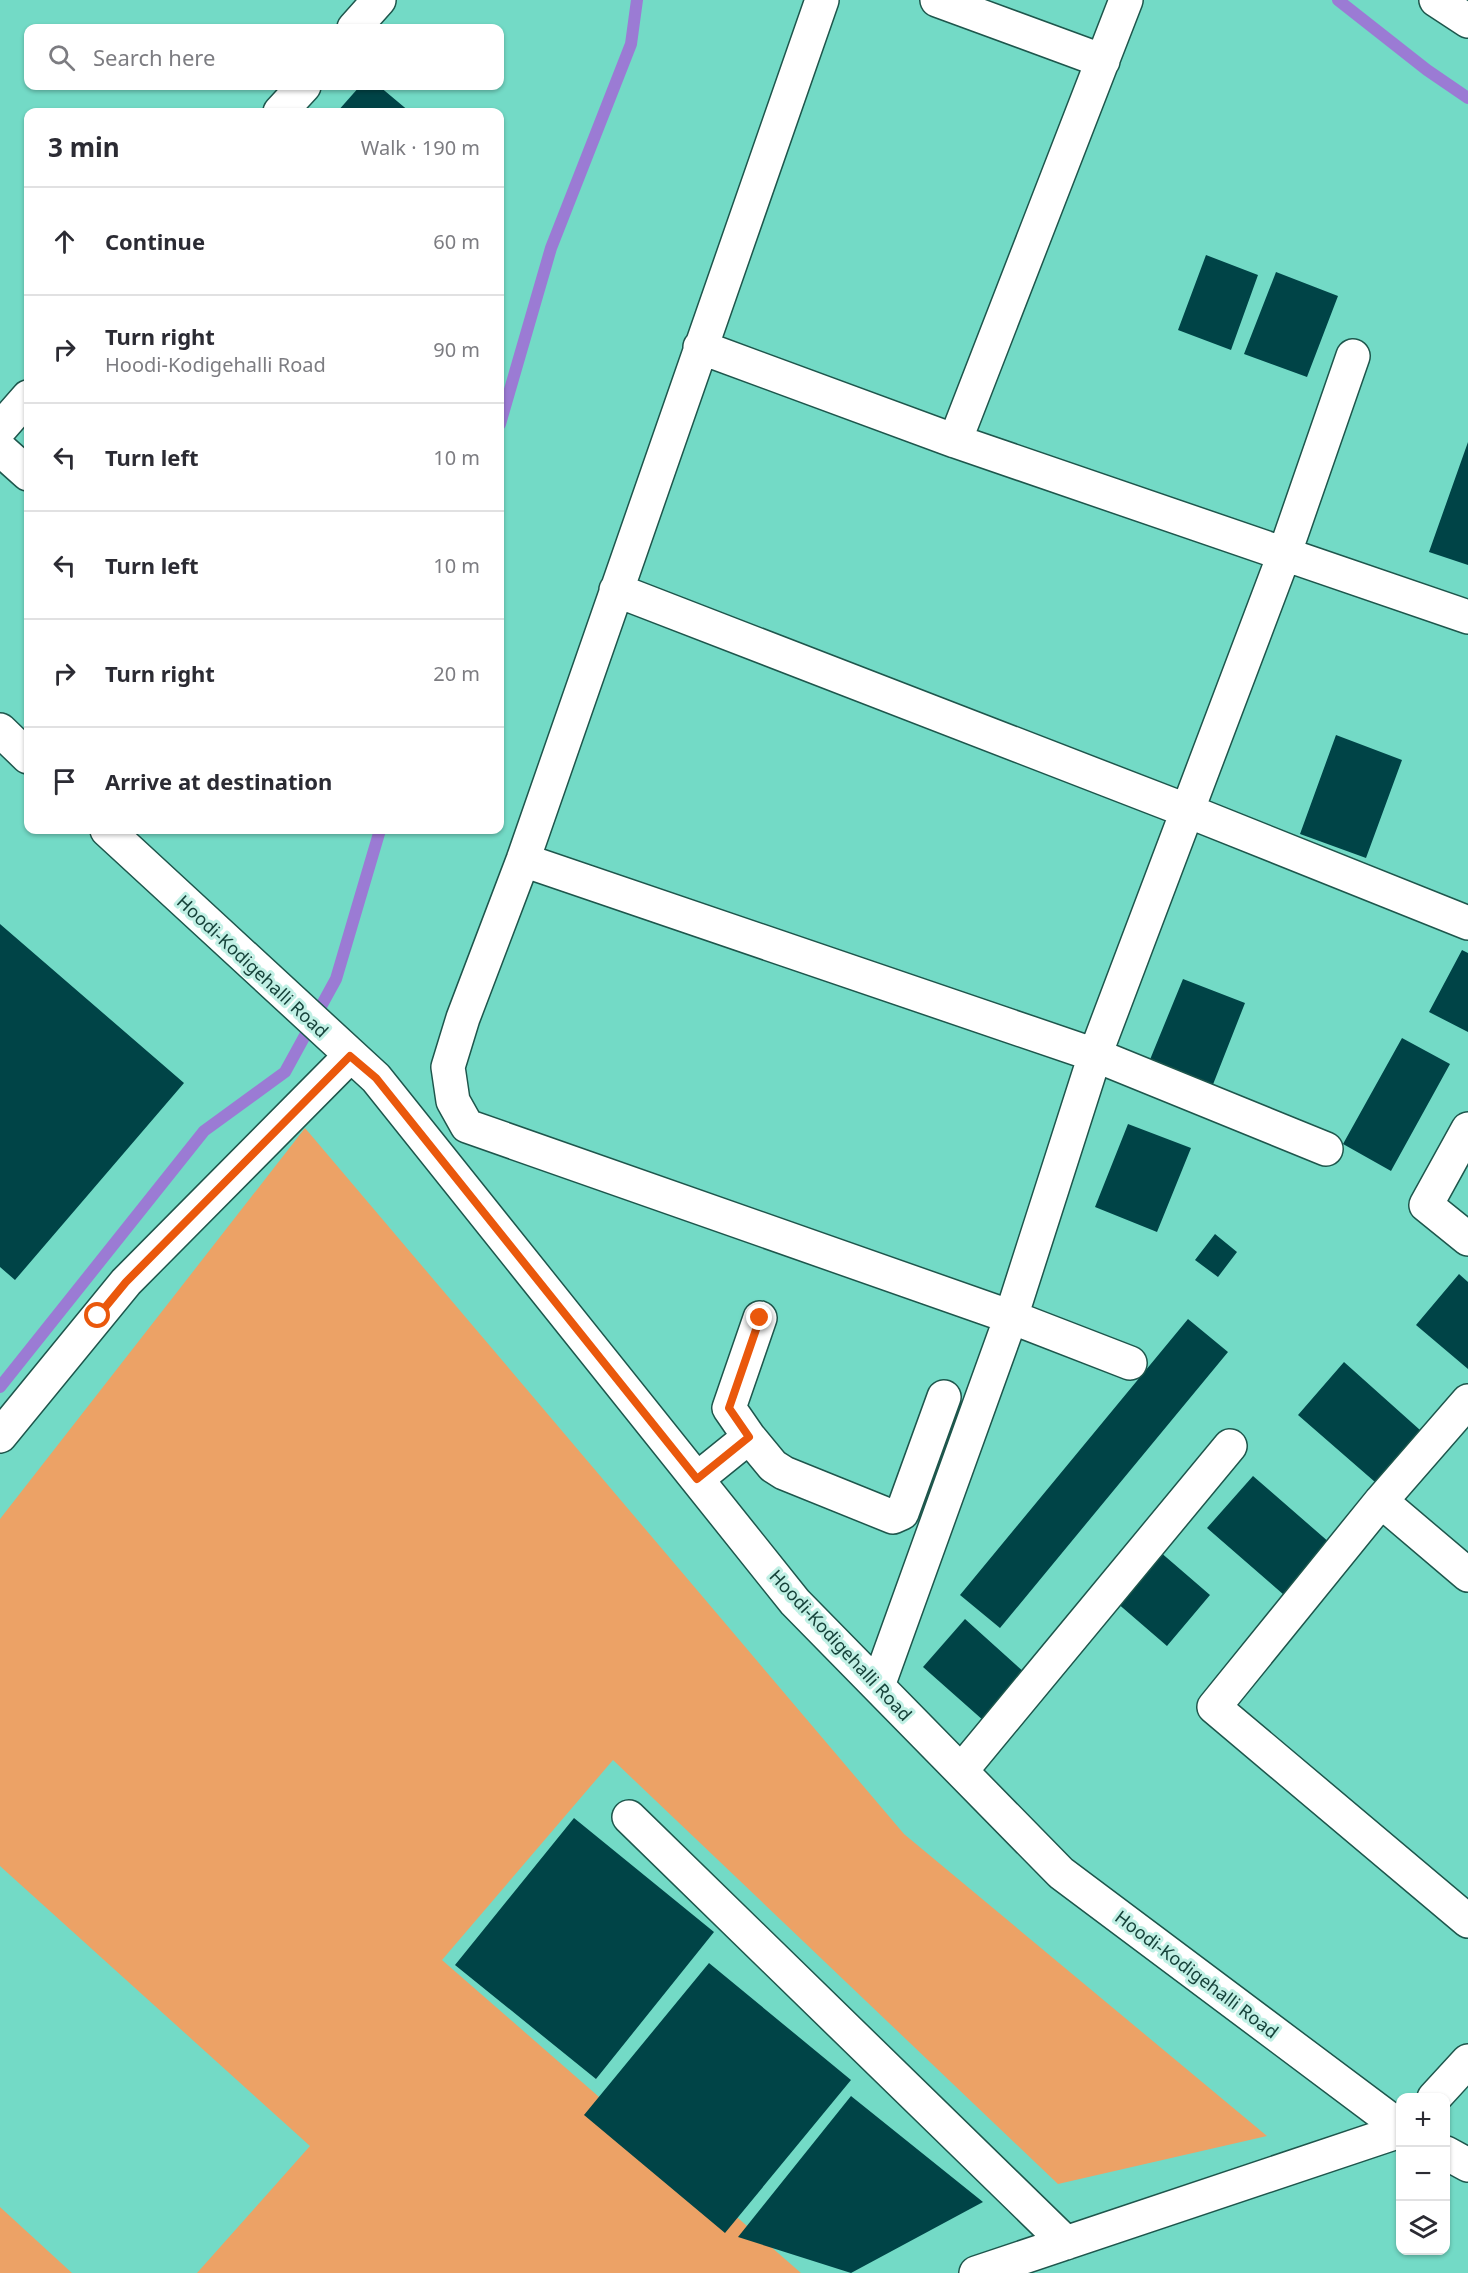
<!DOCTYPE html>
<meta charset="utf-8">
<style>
body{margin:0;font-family:"Noto Sans",sans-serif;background:#f7f7f7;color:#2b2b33}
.controls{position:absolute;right:18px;bottom:18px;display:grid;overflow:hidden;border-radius:12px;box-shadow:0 2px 4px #0004}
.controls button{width:54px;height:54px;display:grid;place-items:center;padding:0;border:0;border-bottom:2px solid #e1e1e2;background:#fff;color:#2b2b33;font:30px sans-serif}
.stop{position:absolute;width:18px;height:18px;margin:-14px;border:4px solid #ea580c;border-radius:50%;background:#fff}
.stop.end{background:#ea580c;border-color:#fff;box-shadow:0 2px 6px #0008}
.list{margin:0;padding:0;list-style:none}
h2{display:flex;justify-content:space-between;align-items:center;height:78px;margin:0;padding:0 24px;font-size:26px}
h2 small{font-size:20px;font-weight:400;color:#7c7c81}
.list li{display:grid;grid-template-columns:39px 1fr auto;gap:18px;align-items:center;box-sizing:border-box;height:108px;padding:0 24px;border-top:2px solid #e1e1e2}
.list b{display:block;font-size:22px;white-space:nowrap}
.list p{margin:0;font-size:20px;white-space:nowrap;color:#7c7c81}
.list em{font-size:20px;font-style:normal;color:#7c7c81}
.icon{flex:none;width:33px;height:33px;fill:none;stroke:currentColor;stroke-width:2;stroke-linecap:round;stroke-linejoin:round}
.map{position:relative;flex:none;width:1468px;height:2273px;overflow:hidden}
.search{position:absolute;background:#fff;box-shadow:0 2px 4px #0004;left:24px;top:24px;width:480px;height:66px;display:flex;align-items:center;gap:15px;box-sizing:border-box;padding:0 21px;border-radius:12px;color:#7c7c81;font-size:22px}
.panel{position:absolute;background:#fff;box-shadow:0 2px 4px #0004;left:24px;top:108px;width:480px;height:726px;border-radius:12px}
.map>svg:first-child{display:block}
</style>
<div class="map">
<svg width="1468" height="2273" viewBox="0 0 1468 2273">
<rect width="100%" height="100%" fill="#73dac6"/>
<path fill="#eca266" d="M305,1128L904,1834L1267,2136L1058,2184L613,1760L442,1960L801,2273H197L310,2146L0,1866V1519Z
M0,2207L72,2273H0Z"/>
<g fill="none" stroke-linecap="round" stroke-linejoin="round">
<path stroke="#9b7bd4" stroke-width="12" d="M1338,0L1427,70L1468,98
M500,424L551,248L631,44L637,0
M0,1387L204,1131L285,1072L336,979L380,830"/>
</g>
<path fill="#004447" d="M360,86H379L410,112H337Z
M1206,255L1258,275L1231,350L1178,330Z
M1276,272L1338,296L1307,377L1244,354Z
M1468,442V565L1429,552Z
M1336,735L1402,760L1366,858L1300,834Z
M0,924L184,1083L15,1280L0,1267Z
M1462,950L1468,953V1032L1429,1012Z
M1183,979L1245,1003L1212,1087L1149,1062Z
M1402,1038L1450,1064L1391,1171L1343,1144Z
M1128,1124L1191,1148L1157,1232L1095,1207Z
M1215,1234L1237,1252L1218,1277L1195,1260Z
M1459,1274L1468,1282V1369L1416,1325Z
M1188,1319L1228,1352L1000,1628L960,1595Z
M1344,1362L1420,1430L1375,1482L1298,1415Z
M1253,1476L1330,1543L1284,1595L1207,1528Z
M1159,1551L1210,1595L1167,1646L1116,1602Z
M965,1619L1025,1673L984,1721L923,1667Z
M574,1818L714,1932L596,2079L455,1965Z
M709,1963L851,2080L725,2233L584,2115Z
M851,2096L983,2202L851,2273L738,2237Z"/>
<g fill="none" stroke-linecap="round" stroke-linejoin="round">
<g stroke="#1e564c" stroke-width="36">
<path id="minor" d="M822,0L523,860L463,1018L448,1067L453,1101L467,1126L1011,1317L1130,1363
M937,0L1103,61
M1436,0L1468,21
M354,28L379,0
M280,112L304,86
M700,347L955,441L1468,617
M0,429L28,397
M955,441L1126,0
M0,449L28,474
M616,590L1188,811L1468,923
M0,730L28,757
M107,830L376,1078L795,1602L1061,1873L1400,2127
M523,860L1095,1055L1326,1149
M1468,1129L1426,1205L1468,1239
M1468,1401L1381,1501L1214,1707L1468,1921
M0,1436L126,1282L350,1056
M749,1437L773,1466L784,1473L893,1517L902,1513L944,1397
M697,1479L749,1437L729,1408L760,1318
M1381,1501L1468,1575
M878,1686L1011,1317L1095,1055L1284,555L1353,356
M961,1771L1230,1446
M629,1817L1066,2243
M1434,2098L1468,2061
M1446,2153L1468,2165
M976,2273L1400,2131"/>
</g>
<use href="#minor" stroke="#fff" stroke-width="33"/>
</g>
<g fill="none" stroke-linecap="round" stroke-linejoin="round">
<path stroke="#ea580c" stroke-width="8" d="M98,1316L126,1282L350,1056L376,1078L697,1479L749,1437L729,1408L760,1318"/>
</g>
<g text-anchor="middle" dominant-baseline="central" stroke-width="6" stroke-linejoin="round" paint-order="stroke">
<g font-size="18" fill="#16423a" stroke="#c1f0e5">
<text transform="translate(253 966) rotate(43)">Hoodi-Kodigehalli Road</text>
<text transform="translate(841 1645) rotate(47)">Hoodi-Kodigehalli Road</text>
<text transform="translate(1197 1974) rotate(37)">Hoodi-Kodigehalli Road</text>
</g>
</g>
</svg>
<div class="controls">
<button>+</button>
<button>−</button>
<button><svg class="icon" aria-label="layers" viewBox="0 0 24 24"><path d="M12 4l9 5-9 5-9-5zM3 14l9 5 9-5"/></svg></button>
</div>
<div class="stop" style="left:98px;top:1316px"></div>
<div class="stop end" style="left:760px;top:1318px"></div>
<div class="search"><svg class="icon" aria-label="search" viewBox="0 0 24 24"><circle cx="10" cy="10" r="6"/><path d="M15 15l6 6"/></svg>Search here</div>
<section class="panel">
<h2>3 min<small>Walk · 190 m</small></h2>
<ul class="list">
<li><svg class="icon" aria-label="ahead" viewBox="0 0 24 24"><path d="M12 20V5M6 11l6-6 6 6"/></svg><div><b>Continue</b></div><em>60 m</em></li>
<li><svg class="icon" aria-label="right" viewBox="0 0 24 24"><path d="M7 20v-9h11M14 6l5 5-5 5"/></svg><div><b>Turn right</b><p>Hoodi-Kodigehalli Road</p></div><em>90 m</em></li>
<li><svg class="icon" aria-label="left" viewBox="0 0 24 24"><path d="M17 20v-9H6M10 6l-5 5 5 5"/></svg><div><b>Turn left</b></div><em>10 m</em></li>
<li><svg class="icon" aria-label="left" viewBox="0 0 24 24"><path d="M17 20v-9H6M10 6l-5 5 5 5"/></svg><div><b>Turn left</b></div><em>10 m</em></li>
<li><svg class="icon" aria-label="right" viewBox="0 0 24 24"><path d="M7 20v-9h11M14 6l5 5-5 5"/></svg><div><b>Turn right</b></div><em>20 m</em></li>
<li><svg class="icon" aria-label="arrive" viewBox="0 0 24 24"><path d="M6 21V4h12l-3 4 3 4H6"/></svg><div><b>Arrive at destination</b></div></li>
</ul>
</section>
</div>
